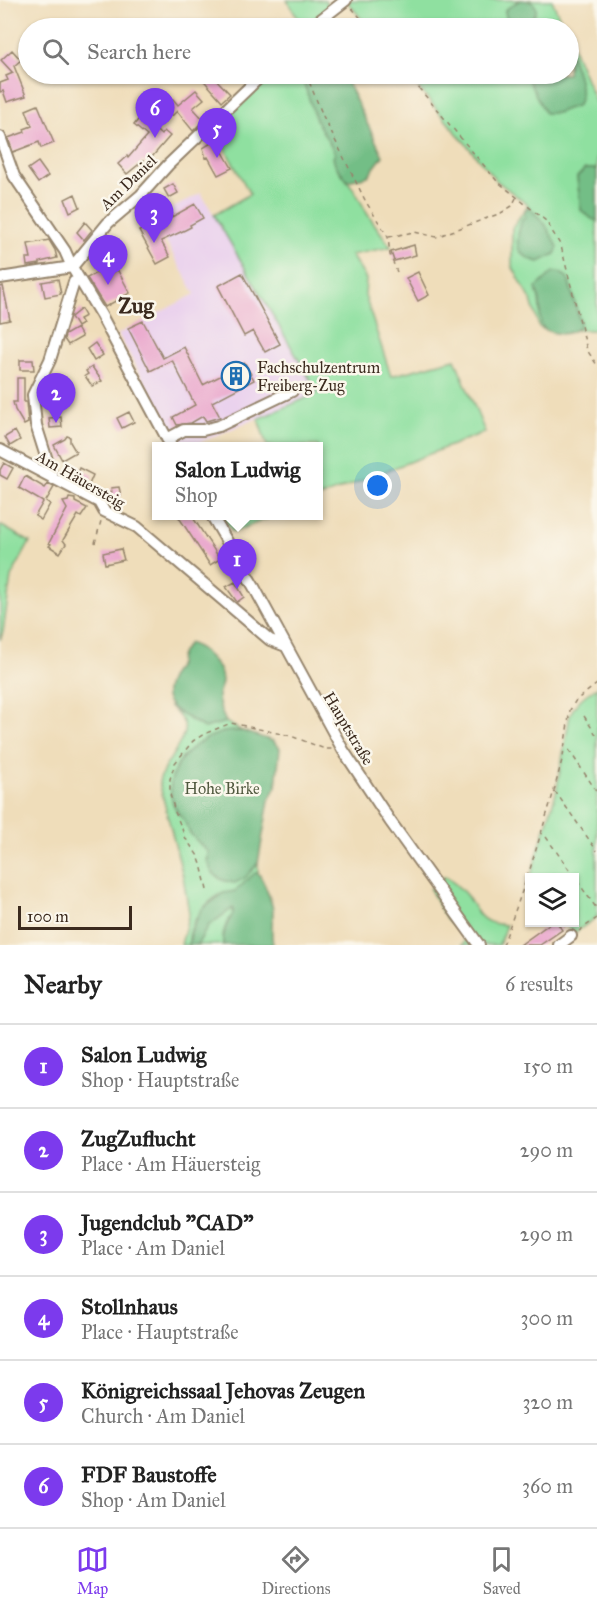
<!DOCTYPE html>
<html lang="en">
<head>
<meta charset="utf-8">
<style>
  :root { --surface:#fff; --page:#f6f6f6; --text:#222; --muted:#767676; --line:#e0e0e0; --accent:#7c3aed }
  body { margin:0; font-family:"IM FELL Great Primer",serif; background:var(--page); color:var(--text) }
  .controls { position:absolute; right:18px; bottom:18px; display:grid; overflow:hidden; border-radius:0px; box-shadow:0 2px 4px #0004 }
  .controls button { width:54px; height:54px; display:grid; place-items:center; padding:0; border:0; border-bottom:2px solid var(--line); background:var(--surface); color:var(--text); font:30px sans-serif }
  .scale { position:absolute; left:18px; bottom:15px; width:114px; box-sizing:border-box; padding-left:6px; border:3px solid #3b2a1e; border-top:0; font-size:16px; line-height:21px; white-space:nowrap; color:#3b2a1e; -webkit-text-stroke:4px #fbf7ec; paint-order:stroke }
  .you { position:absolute; left:378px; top:486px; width:21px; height:21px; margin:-15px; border:4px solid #fff; border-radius:50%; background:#1a73e8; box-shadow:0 0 0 9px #1a73e833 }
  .badge { display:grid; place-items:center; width:39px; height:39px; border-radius:50%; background:var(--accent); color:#fff; font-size:20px; font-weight:700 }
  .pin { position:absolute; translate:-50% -50px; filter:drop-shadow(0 2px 3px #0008) }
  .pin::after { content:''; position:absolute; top:32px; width:21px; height:18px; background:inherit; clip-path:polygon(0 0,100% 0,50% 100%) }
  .popup { position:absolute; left:152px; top:442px; width:171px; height:78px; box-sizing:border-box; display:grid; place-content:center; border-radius:0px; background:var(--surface); filter:drop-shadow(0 2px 4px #0005); font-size:20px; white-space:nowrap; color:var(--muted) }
  .popup b { font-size:22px; color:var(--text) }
  .popup::after { content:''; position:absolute; left:50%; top:100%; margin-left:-12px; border:12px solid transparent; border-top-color:var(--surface) }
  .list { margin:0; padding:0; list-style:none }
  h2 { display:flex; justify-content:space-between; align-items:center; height:78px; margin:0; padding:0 24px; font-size:26px }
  h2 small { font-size:20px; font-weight:400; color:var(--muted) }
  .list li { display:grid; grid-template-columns:39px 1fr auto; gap:18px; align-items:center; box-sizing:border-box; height:84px; padding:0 24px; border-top:2px solid var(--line) }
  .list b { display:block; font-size:22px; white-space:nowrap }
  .list p { margin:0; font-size:20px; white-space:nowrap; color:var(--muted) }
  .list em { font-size:20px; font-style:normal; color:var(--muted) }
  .icon { flex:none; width:33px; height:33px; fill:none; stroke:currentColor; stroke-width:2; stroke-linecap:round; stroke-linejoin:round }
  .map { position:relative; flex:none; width:597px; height:945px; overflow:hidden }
  .search { position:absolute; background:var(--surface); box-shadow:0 2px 4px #0004; left:18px; right:18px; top:18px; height:66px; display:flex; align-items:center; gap:15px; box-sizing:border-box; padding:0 21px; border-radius:33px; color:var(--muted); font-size:22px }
  .sheet { height:582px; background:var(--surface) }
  nav { display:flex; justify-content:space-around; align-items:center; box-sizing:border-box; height:84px; border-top:2px solid var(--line); background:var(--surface); font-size:16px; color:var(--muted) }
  nav a { display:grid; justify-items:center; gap:3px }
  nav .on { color:var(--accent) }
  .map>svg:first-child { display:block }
</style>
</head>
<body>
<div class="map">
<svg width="597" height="945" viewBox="0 0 597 945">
  <rect width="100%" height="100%" fill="#fbf7ec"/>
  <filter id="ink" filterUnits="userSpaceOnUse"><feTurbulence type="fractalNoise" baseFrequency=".0167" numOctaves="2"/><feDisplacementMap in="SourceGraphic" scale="12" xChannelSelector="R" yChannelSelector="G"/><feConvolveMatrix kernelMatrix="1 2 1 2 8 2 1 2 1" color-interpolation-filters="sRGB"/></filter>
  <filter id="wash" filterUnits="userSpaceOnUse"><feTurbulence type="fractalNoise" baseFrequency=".008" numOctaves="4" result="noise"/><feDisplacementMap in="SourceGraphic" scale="24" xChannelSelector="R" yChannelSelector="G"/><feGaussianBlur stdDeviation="1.35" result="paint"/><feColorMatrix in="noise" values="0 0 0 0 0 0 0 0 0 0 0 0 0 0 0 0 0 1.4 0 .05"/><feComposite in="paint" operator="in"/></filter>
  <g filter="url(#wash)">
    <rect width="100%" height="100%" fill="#efddba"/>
    <path fill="#ead1ed" d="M201,193l117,200 -127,53h-11l-62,-112 77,-40 -42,-75z"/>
    <path fill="#8fe0a0" stroke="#65855f" stroke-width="1.5" fill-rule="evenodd" d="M287,0h38l7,11 -22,17h-6z
      M346,0h174l-15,10c1,11 9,15 19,13l7,-22 -3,-1h24l12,28h-195z
      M569,38l28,68v63h-12l-8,9 4,32 16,11v109h-22l4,-3 1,-5 -11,-40 -32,11c5,11 1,24 6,36l-4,-2 -8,-27 -19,-34v-38l16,-23 -31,-24 -90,-107h118l11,20 20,19 22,-8c8,-19 -9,-46 -9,-67zM526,217h13l19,30z
      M267,74h34l15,46 19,33 1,13 19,25 13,24 23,32 -40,8 15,24 -1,17 26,80 64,-17 30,73 -167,66v-52h-51l-9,-27 60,-26 -104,-178 36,-21 -37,-67 11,-6 13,-19z
      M222,516h52l-41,16z
      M0,525l30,17 -19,35 -8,55 -3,8z
      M597,687v230l-24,17 -8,-11 9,-1v-44h-44l26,-85 14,-78c6,-14 15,-20 27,-28z
      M169,705l11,9 24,14 22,-6 16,9 -19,1 -40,24 -8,13 -3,14v17l4,11 9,10 5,12 18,19 -1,9 45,10 6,-8v10c-11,3 -13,14 -22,18 -5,2 -10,1 -15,3 -17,9 -34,31 -32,51h-8l8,-32 -6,-37 -24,-94c3,-18 29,-41 25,-58 -2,-6 -11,-14 -15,-19z
      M445,876c8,6 16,12 22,20 12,19 14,28 39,29l-7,20h-37l4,-6 -20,-20 -16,-30z
      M233,908c1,8 -2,8 -6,15 -4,7 -4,14 -4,22h-26l11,-19z"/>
    <path fill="#73be86" stroke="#577452" stroke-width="1.5" d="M520,0c27,0 17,24 -5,24l-9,-7 -1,-7z
      M569,51c6,15 16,38 9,54l-22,8h-11l-20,-39h43z
      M301,74h42l40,82 -15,20 -20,5 -12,-15 -3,-8 2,-5 -19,-33z
      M585,169h12v52l-5,-2 -11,-9 -4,-33z
      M529,207l16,17 13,23 -3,7 -16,8c-26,-7 -24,-20 -17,-43l3,-2 -1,-5z
      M553,272h6l8,5 2,5 11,40 -1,5c-7,6 -14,8 -23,6 -24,-3 -12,-19 -17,-35 -1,-3 -2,-6 -3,-10z
      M189,643c13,5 33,22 33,38 0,5 -3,9 -4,14 0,10 4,19 8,27l-22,6c-31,-21 -54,-23 -25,-64 0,-9 4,-14 10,-21z
      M242,731l31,10 7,7 -4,38 -7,14 -11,63 -13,15 -10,5c-19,-2 -29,-13 -27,-31 -6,-7 -15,-13 -19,-21 -2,-4 -3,-8 -6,-12 -4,-6 -8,-9 -10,-16 -11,-34 20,-63 51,-71 5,-1 12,-1 18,-1z
      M255,873h3c5,6 14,29 15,37 0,14 -3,19 0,35h-50c0,-13 3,-21 10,-31v-6l-25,18 -11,19h-8l2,-13 10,-22 23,-17 11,-2z"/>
    <g id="blocks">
      <path fill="#eaaace" d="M12,50l9,10 -7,6 12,30 -19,6 -4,-11 -3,1v-9l8,-3 -2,-4 7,-3 -12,-13z
        M198,74h13l19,20 -8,7z
        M196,90l8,9 -11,9 11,12 -11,11 -16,-20 -5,5 -8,-9 9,-8 5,6z
        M38,105l16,38 -13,5 -2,-6 -26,10 -5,-14 17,-6 -1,-3 8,-3 -6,-16z
        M141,116l20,19 3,-4 6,5 -24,28 -3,-3 -16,13 -9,-10 9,-8 1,2 19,-22 -13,-11z
        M216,140l16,28 -14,7 -10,-18 -2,1 -3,-10z
        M38,162l10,14 -10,7 -10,-14z
        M173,184l5,9 -9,5 -5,-9z
        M75,194l5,13 -10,5 -5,-13z
        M195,204l8,14 -13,7 1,2 -6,3 -24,11 9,16 -13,7 -18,-33 14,-6 1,2z
        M85,222l7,8 -8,10 -7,-8z
        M49,240l6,10 2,8 -17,4v2l-13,2 -1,-8h5l-3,-14z
        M414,245l2,10 -22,6 -3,-9z
        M108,266l4,6 5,-3 13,24 -25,14 -18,-29z
        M418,272l11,23 -11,6 -12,-23z
        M242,273l38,71 -15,8 -12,-21 -9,5 -26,-50z
        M58,279l3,15 -16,3 -3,-15z
        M3,286l7,34 -10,2v-35z
        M81,309l4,7 -6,3 3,5 -5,3 -6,-10z
        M143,321l20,37 21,-11 19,38 42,-22 9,17 -42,22 8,15 -14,4 -3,-5 -12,7 -14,2 -4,-8 22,-12 -23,-45 -22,11 -22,-43z
        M77,328l5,9 -14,8 -4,-6 1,-4z
        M95,343l8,12 -9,6 -7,-12z
        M20,360h13l1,10h-14z
        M92,367l10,14 -10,5 -7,-10 3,-2 -2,-3z
        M17,378h7v24h2l2,21 -4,2 -9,-15 -2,-8h4z
        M47,391h14l1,13h-14z
        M129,412l5,10 -12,6 -5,-10z
        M61,417l1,10 -12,1 -1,-10z
        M15,431l5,9 -10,6 -5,-9z
        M67,436l3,1v5l6,10 -14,8 -8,-15 11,-6z
        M4,463l9,5 -6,11 -7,-4v-5z
        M79,468l14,7 -5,12 -14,-7z
        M25,476l20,12 3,-4 6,3 -8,14 4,3 -9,16 -6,-4 8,-14 -24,-14z
        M119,487l2,9 -5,1 1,12 -8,-4 -3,-12 6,-1 -1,-4z
        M69,498l6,1v3l12,6 -6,9 -3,-2 -15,25 3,4 -6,9 -11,-7 2,-2 -2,-1 18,-34 -4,-7 5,-1z
        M178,516h14l28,43 -10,6z
        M121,549l3,11 -19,4 -2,-11z
        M235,582l9,15 -7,5 -11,-15z
        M552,922h5l5,8 -22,15h-20z"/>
    </g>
  </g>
  <g filter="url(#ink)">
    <use href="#blocks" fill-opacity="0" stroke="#95846c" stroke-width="1.5"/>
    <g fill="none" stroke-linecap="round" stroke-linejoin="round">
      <g stroke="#95846c" stroke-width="14">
        <path id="minor" d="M310,28l36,-28
          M0,137l14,39 51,75 7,16 29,48 70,131
          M72,267l36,-44 33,-28 27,-30 95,-91
          M0,278l72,-11
          M167,439l17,-9h19l16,-4 73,-35
          M0,450l99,52 5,9 33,16 133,113 16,6
          M53,479l-17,-54 -3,-30 17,-35 24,-78
          M212,516l42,71 89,163 47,71 89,124
          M559,945l12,-9"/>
      </g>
      <path stroke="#95846c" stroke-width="1.5" stroke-dasharray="4.5 4.5" stroke-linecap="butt" d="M352,8l17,20
        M306,74l17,42 43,86 22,35 2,18 7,17
        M407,74l90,107 49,40 15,25 26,104 10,15
        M389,237l25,-5 22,5 65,-24 11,-7 4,-8
        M95,543l6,-22
        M584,716l13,20
        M569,750l28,42
        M554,792l3,2 40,57
        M546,837l51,72
        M207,890l-6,-26 -3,-8 -12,-17 -11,-27 -5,-18v-15l5,-16 18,-22 11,-7 27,-11 60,13 34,13h8
        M563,922l4,7
        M579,931l18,-13
        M503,945l27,-76 24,-78 9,-35 7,-46 6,-10 21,-16"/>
      <use href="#minor" stroke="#fff" stroke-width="10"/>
    </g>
  </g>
  <defs>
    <g id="building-ring" transform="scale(1.5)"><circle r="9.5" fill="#fbf7ec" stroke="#1f6fb2" stroke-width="1.5"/><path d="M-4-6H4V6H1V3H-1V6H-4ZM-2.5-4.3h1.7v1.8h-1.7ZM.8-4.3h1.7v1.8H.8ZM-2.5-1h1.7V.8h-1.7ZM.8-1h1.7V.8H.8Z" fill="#1f6fb2"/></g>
  </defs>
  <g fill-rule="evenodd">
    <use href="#building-ring" x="236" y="376"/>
  </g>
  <g text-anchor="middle" stroke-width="5" stroke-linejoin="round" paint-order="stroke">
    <g font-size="16" fill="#3b2a1e" stroke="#fbf7ec">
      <text transform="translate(128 182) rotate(-44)" y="6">Am Daniel</text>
      <text transform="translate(81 479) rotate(30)" y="6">Am Häuersteig</text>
      <text transform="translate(349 728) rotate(59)" y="6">Hauptstraße</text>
    </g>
    <g font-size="16" fill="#3b2a1e" stroke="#fbf7ec" text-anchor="start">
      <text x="257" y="373">Fachschulzentrum<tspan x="257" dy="18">Freiberg-Zug</tspan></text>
    </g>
    <g font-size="16" fill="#50583e" stroke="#fbf7ec">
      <text x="222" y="794">Hohe Birke</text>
    </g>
    <g font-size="22" font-weight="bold" fill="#3b2a1e" stroke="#fbf7ec">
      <text x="136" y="313">Zug</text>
    </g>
  </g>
</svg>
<div class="controls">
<button><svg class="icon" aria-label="layers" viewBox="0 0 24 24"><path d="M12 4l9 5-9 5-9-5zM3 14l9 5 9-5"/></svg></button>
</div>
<div class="scale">100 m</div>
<div class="you"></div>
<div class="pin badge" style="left:237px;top:589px">1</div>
<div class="popup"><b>Salon Ludwig</b>Shop</div>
<div class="pin badge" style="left:56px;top:423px">2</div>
<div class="pin badge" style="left:154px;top:243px">3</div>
<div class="pin badge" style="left:108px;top:285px">4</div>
<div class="pin badge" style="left:217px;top:158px">5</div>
<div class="pin badge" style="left:155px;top:138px">6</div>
<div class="search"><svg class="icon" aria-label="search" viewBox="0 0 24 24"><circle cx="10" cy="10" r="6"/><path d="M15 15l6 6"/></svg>Search here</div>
</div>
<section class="sheet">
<h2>Nearby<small>6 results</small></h2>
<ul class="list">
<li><span class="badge">1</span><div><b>Salon Ludwig</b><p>Shop · Hauptstraße</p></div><em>150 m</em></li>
<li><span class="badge">2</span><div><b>ZugZuflucht</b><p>Place · Am Häuersteig</p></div><em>290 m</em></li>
<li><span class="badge">3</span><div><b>Jugendclub &quot;CAD&quot;</b><p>Place · Am Daniel</p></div><em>290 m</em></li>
<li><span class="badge">4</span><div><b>Stollnhaus</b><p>Place · Hauptstraße</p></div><em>300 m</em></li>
<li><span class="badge">5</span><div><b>Königreichssaal Jehovas Zeugen</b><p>Church · Am Daniel</p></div><em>320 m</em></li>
<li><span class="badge">6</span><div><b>FDF Baustoffe</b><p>Shop · Am Daniel</p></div><em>360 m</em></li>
</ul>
</section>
<nav>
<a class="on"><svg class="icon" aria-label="map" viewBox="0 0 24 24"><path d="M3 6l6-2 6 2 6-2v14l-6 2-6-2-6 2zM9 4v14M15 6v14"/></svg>Map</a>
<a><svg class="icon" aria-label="directions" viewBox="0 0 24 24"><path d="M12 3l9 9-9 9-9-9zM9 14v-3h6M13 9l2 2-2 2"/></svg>Directions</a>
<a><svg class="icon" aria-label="saved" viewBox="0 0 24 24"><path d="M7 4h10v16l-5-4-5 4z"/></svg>Saved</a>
</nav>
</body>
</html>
